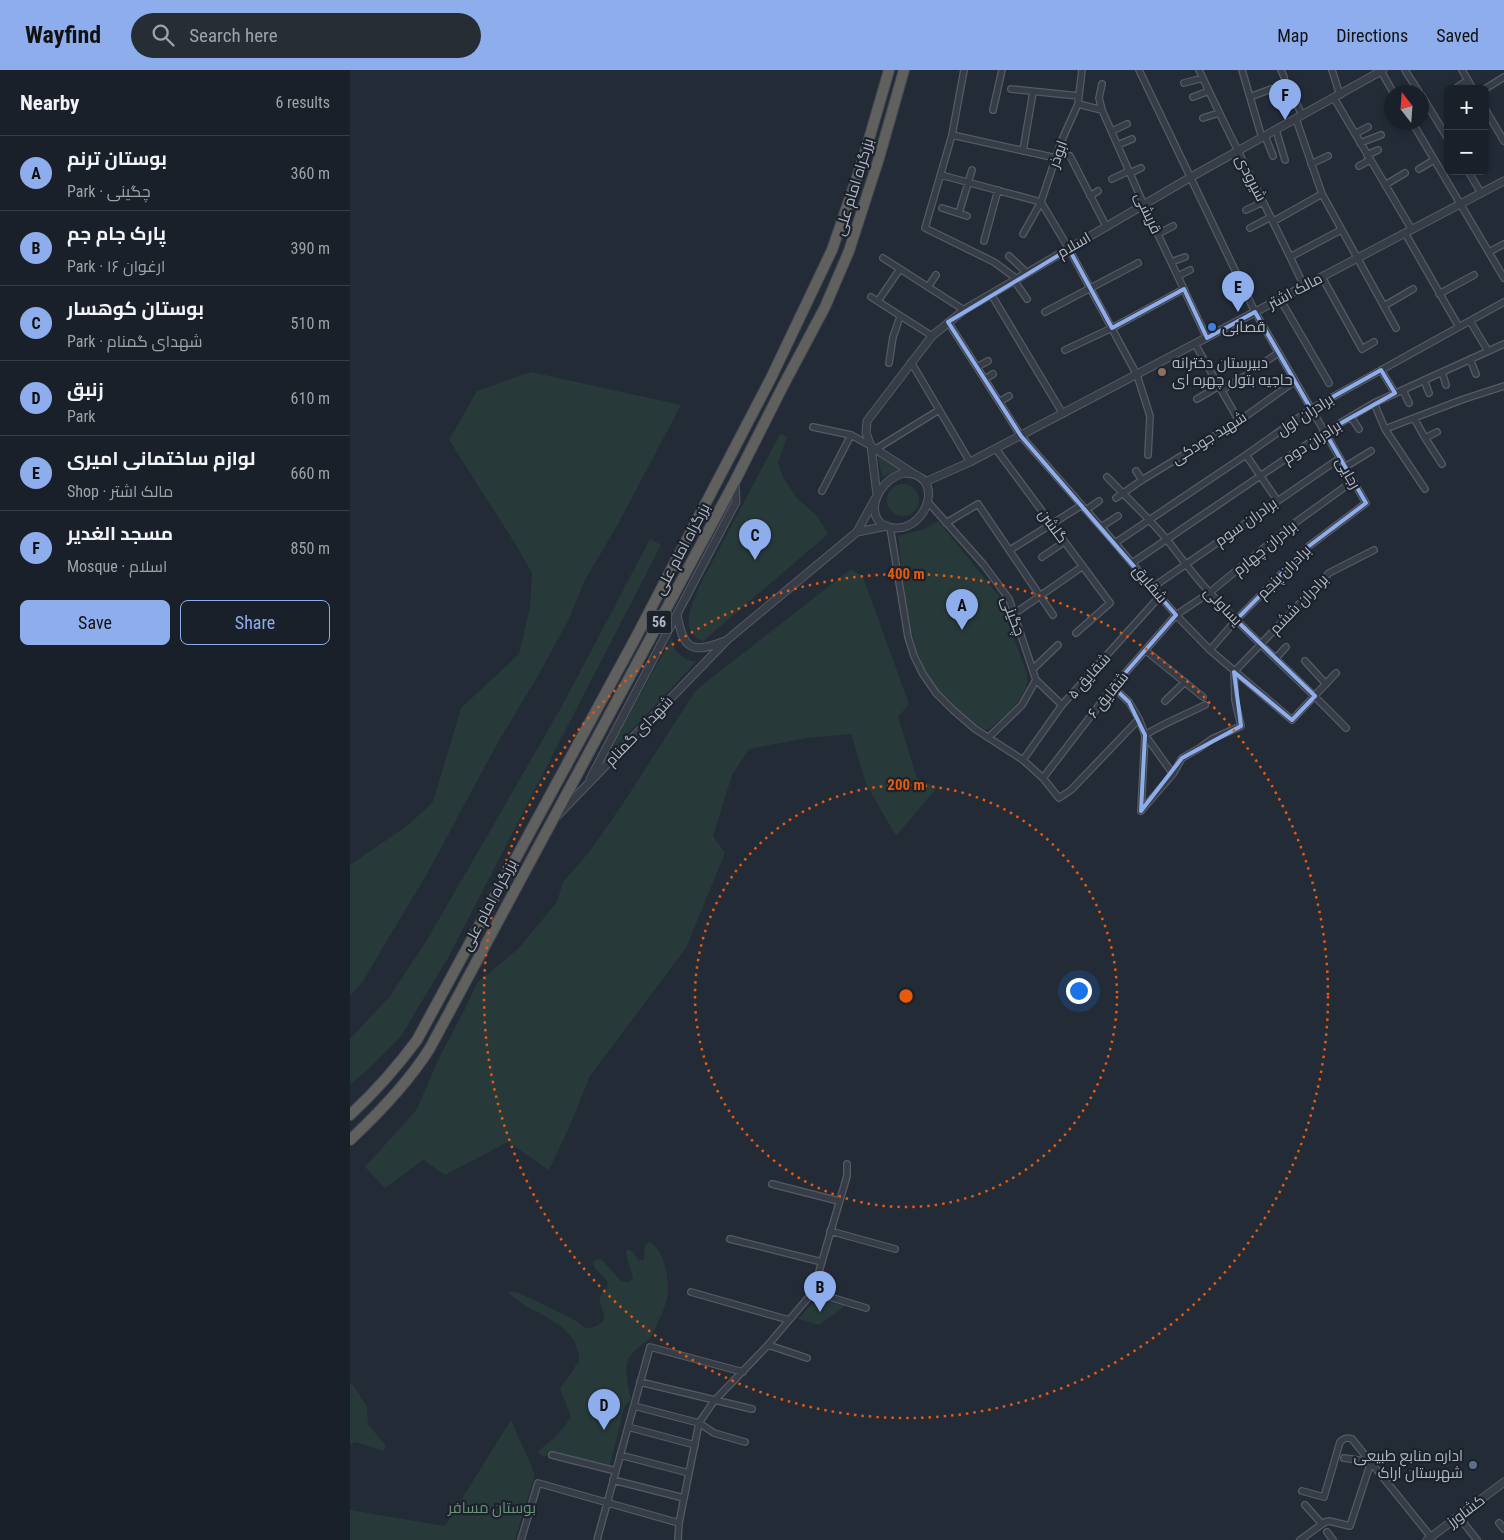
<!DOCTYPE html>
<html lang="en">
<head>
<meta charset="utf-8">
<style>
  :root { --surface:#1a2029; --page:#272d35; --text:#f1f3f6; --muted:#9fa3a8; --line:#383e46; --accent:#8eadec }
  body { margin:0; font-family:"Roboto Condensed",Cairo,sans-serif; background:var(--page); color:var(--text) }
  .controls { position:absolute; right:15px; top:15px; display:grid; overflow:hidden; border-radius:8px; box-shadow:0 2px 8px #0003 }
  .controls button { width:45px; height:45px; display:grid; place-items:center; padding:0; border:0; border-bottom:1px solid var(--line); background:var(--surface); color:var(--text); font:25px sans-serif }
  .compass { position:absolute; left:1034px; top:15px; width:45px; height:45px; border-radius:50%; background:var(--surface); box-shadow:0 2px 8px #0003; rotate:343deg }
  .you { position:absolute; left:728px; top:920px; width:18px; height:18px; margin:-12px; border:4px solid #fff; border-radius:50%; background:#1a73e8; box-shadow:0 0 0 8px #1a73e833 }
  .badge { display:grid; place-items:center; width:32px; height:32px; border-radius:50%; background:var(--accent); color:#111; font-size:16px; font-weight:700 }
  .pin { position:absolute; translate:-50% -41px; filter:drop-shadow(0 1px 2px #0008) }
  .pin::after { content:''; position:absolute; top:26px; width:18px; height:15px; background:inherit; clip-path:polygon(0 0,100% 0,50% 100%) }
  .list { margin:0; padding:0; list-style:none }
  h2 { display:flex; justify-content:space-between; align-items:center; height:65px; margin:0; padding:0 20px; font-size:21px }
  h2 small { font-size:16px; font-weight:400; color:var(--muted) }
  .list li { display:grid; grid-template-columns:32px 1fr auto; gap:15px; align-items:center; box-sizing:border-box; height:75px; padding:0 20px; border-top:1px solid var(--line) }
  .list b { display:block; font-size:19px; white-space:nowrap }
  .list p { margin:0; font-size:16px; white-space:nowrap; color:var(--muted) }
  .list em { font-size:16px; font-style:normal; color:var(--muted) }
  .actions { display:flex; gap:10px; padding:15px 20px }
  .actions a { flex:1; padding:11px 0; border:1px solid var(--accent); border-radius:8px; text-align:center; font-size:18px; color:var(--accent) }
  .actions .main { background:var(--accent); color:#111 }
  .icon { flex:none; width:28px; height:28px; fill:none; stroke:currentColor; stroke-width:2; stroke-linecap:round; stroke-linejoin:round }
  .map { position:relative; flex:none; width:1154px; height:1470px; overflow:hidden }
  header { display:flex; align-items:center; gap:30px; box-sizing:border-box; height:70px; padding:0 25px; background:var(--accent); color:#111 }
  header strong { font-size:24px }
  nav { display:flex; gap:28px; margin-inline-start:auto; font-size:18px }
  .search { width:350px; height:45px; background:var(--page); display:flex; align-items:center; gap:12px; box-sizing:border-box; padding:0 18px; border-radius:28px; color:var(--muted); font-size:19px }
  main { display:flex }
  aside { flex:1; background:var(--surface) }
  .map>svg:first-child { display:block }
</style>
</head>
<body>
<header>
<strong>Wayfind</strong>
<div class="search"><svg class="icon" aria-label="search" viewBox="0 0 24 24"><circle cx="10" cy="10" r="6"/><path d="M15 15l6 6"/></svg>Search here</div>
<nav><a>Map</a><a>Directions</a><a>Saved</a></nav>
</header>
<main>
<aside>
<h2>Nearby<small>6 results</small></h2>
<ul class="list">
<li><span class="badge">A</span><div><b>بوستان ترنم</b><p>Park · چگینی</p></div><em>360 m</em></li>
<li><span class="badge">B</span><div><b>پارک جام جم</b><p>Park · ارغوان ۱۶</p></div><em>390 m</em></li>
<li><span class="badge">C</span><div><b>بوستان کوهسار</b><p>Park · شهدای گمنام</p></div><em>510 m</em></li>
<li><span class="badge">D</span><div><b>زنبق</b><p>Park</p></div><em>610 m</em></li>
<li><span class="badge">E</span><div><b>لوازم ساختمانی امیری</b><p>Shop · مالک اشتر</p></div><em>660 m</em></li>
<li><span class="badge">F</span><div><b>مسجد الغدیر</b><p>Mosque · اسلام</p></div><em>850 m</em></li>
</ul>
<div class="actions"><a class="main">Save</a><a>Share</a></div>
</aside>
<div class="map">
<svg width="1154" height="1470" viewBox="0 0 1154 1470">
  <rect width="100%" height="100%" fill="#232b37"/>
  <path fill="#28393a" d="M181,302l150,33 -63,119 -33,56 -17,41 -29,53 -42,70 -69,128 -65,109 -13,15v-131l58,-40 25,-23 28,-94 58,-54 11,-47 2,-34 -16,-28 -67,-105 28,-49z
    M430,364l7,3 -9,26 5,14 13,20 21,19 11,18 -125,107c-26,-9 -10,-37 -4,-54z
    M527,384l23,15 -18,8z
    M537 430a16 16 0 1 1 32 0a16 16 0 1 1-32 0Z
    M588,451l61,75 28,78c3,24 -22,41 -38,55l-5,1c-9,-6 -18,-12 -25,-18 -15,-13 -29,-31 -37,-49 -16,-32 -19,-90 -24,-127l26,-7z
    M300,469l11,6 -213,413 -47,78 -36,36 -15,12v-45l40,-43 37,-56 135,-234z
    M501,499l12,8 46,127 -11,13 19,61 20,10 -41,48 -30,-52 -15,-50 -44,4 -58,11 -17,26 -19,61 12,17 -39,95 -96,128 -19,47 -22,47 -41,-28 -63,33 -22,-15 -38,28 -20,-21 52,-58 22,-51 24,-45 14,-30 42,-35 38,-46 6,-20 26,-30 33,-47 74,-115z
    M322,567c1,15 9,22 24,25l-89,94z
    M300,1172c16,9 21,44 16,61 -2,7 -6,14 -9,21 -2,5 -4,11 -7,14 -7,8 -18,12 -22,22 -4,12 1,27 3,39l-7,9 -14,58 -55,-14 -12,5 -6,-5c13,-11 26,-20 34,-36l-11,-27 19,-28v-5l-5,-16 -11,-12 -23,-15 -10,-4 -22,-16 5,-2c20,8 40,18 60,28 4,2 8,7 13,9 5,1 13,-2 17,-7 4,-7 -4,-15 -3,-22 0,-7 8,-9 8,-17l-14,-15 -1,-5 5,-3 5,2 19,21h6l5,-3c-1,-11 -7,-16 -7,-30l6,2 6,9h6l1,-16z
    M467,1228l28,8 -26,19 -21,-6z
    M0,1313l3,2 14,22 1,17 18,22 -3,5 -27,-9 -6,2z
    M161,1350l24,54 -20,66h-165v-30l95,16z"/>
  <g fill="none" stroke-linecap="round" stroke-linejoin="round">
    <g stroke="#555a65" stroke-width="8">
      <path id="minor" d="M614,0l-12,65 -27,93 69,34 23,17
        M789,0l116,242 111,191 -57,43 -73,74 -26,30
        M849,0c34,73 71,144 105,216
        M892,0l20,68
        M931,0l3,7
        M982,0l8,25
        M1055,0l14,22
        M1112,0l11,19
        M1031,1l12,21
        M834,13l19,-5
        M752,14l-3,14 3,12
        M1106,18l12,-8
        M661,19l68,7
        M1135,19l19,-12
        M941,22l11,23
        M1072,26l26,43
        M843,27l16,-6
        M900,27l21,-8
        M984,28l78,132
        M728,34l24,6 42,95 63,133
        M1135,39l19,32
        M643,40l9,-40
        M853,48l16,-5
        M946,49l26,75 74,134
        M1062,52l92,156
        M926,60l9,30
        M762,61l15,-7
        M1005,64l13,-7
        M602,65l104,23
        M915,66l8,20
        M1010,73l21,-8
        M768,75l14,-6
        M673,81l10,-59
        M1017,85l11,-5
        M720,86l36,70
        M961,94l17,-8
        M1009,96l11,-6
        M1069,99l15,-9
        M1118,101l13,22
        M780,103l11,-5
        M591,105l100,27
        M762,109l17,-8
        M1035,115l20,-12
        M740,126l8,-5
        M691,132l28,47 68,126 13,41 -2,39
        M592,138l25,8
        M896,140l17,-8
        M609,143l13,-43
        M924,151l48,-27
        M900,158l21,-11
        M1055,163l54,94
        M673,164l18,-32 20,-60 17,-38 4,-34
        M808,164l15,-8
        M634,171l14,-51
        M1139,182l15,-8
        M659,186l18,17
        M940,187l51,-27
        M533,188l81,52
        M821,192l14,-5
        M828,206l12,-6
        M972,207l40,72 12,-7
        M664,210l13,19
        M578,217l8,-12
        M641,224l72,120
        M1089,224l35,-19
        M521,227l61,39
        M930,229l49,84
        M528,231l22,-32
        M1034,236l29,-17
        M695,242l93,-49
        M1120,251l18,30
        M598,252l73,114 94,107 61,72 34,35 82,70 44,-47
        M845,274l44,77
        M715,280l47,-22 72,-39
        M1120,289l6,15
        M561,292l59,100
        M539,293l4,-26 7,-20
        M627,297l11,-6
        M908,297l20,-14
        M1031,300l14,23
        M1092,302l4,13
        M635,309l8,-5
        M1074,310l5,13
        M872,320l23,-14
        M1053,320l6,13
        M847,329l22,-13
        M649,332l10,-6
        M1024,333l11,26 40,60
        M1001,347l8,12
        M1064,348l11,20 17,26
        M463,357l38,8 20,11
        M1035,359l79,-30 40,-13
        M1075,368l12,-6
        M526,379l63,-39
        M646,379l114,154 -34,30
        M896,385l31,45
        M995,397l26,-16
        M786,401l6,9
        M757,407c20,21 42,41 61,64 14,18 27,36 43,53 43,46 91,88 135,134
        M472,421l29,-56
        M766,428l26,-18 97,-59 56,-40
        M578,432l56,63 25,34 27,81 -14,25 -33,32
        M736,440l13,-9
        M596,453l32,-19 75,111
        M540,457l18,110 6,19 9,18 13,19 17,17 22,19 48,31 20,18 16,20 12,-8 68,-71
        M751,457l17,-11
        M765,473l131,-88 65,-46 193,-107
        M660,480l72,-45
        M692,487l22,-15
        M782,493l193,-131 49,-29 130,-59
        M803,517l187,-129
        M664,544l69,-48
        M795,580l58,47
        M926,588l10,-11
        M955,591l21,23
        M683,599l25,-24
        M686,610l26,25
        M763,617l16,15 10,17 6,16 28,39
        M815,631l20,-19
        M795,665c19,-12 40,-20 60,-30
        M673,690l39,-55 98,-109
        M693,708l70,-91 63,-72 33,-22 83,-68 61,-44
        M791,741l32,-37 9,-16 16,-9 14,-10 29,-13 -6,-26 -1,-28 95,-99 45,-23
        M791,741l4,-76
        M422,1114l67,17
        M480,1161l65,18
        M380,1169l92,23
        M341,1222l98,28
        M463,1222l53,16
        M418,1275l39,13
        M290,1312l112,27
        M284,1336l65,17 15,10 31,9
        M278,1357l67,18
        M202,1385l64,16
        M270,1385l69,18
        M263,1410l71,18
        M952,1421l22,6 16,-55c4,-4 7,-5 12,-3l79,98
        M955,1435l17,19
        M1109,1447l18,23
        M1149,1453l5,6
        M977,1462l6,8
        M171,1470l17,-57 141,40
        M247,1470l53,-193 93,25
        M328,1470l1,-17 20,-100 15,-22 54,-56 45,-53 34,-116v-12
        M950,1470l25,-18 4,-1 21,5 21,-64 -27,-4"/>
    </g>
    <g stroke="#555a65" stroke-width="9">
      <path id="tertiary" d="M521,376l43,28
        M554,403c42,0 24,57 -9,55 -34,-2 -22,-47 9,-55z
        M575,412l45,-20 534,-281
        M527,425l-6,-49 -5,-13 1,-12 65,-85 32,-26 227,-133 192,-107
        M507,462l30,-6
        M327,544c6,34 13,41 48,27
        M240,709l146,-277 -1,-19
        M208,745l169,-175 130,-108 18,-33
        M1077,1470l77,-58"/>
    </g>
    <g stroke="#424752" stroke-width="12">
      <path id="trunk" d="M0,1045c25,-23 47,-48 67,-75l218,-401 136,-261 61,-128 31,-90 26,-90
        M0,1070c30,-28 58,-57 80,-92l305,-567 48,-95 42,-79 24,-56 30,-93 25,-88"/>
    </g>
    <use href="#minor" stroke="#373d47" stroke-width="5.5"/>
    <use href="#tertiary" stroke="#373d47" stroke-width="7"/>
    <use href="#trunk" stroke="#60605e" stroke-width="10"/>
  </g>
  <path fill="none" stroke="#8eadec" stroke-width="4" stroke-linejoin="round" d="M719,179l43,79 72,-39 23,49 48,-26 56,97 70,-39 14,23 -70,39 41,71 -57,43 -73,74 79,76 -23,24 -58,-48 7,54 -59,32 -41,53 4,-76 -16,-33 -16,-15 63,-72 -155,-179 -73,-114z"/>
  <g fill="none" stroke="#e8590c" stroke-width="2.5" stroke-dasharray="2.5 5">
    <circle cx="556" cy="926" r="211"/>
    <circle cx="556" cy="926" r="422"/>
  </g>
  <circle fill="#3f7fe0" stroke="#1c222c" stroke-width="2" cx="862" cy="257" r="5"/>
  <circle fill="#8d6e63" stroke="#1c222c" stroke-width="2" cx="812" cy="302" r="5"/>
  <circle fill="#5c6f8a" stroke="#1c222c" stroke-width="2" cx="1123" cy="1395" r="5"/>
  <g text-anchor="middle" stroke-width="4.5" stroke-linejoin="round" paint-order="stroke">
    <rect fill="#1c222c" stroke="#858a96" stroke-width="1" x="296.5" y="540.5" width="25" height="23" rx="4"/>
    <g font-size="14" font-weight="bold" fill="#b2b7c3">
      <text x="309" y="557">56</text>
    </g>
    <g font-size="15" fill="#b2b7c3" stroke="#1c222c">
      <text transform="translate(708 84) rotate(-70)" y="5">ابوذر</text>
      <text transform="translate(901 108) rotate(63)" y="5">شیرودی</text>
      <text transform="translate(504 117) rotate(-73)" y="5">بزرگراه امام علی</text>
      <text transform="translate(798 143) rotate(65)" y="5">قریشی</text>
      <text transform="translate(724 175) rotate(-30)" y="5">اسلام</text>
      <text transform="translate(945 221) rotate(-28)" y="5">مالک اشتر</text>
      <text transform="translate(955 345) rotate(-33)" y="5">برادران اول</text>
      <text transform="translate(859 368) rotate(-32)" y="5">شهید جودکی</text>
      <text transform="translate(962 372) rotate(-33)" y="5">برادران دوم</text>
      <text transform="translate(998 403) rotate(60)" y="5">رجایی</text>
      <text transform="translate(896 452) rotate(-35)" y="5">برادران سوم</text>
      <text transform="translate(703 456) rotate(54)" y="5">گلشن</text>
      <text transform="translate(915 478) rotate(-39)" y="5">برادران چهارم</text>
      <text transform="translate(332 479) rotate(-62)" y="5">بزرگراه امام علی</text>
      <text transform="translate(934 502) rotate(-45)" y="5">برادران پنجم</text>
      <text transform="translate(800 514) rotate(50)" y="5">شقایق</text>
      <text transform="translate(949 534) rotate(-46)" y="5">برادران ششم</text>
      <text transform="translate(873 536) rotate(46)" y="5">یساولی</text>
      <text transform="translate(663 546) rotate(69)" y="5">چگینی</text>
      <text transform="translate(739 606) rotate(-48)" y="5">شقایق ۵</text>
      <text transform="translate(758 625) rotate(-51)" y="5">شقایق ۶</text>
      <text transform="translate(289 661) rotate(-46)" y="5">شهدای گمنام</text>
      <text transform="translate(139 835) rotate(-62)" y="5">بزرگراه امام علی</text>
      <text transform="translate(1116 1441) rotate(-37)" y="5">کشاورز</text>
    </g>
    <g font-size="15" fill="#b2b7c3" stroke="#1c222c" text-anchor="start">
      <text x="872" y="262">قصابی</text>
      <text x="822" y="298">دبیرستان دخترانه<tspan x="822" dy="17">حاجیه بتول چهره ای</tspan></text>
      <text x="1113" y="1391" text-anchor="end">اداره منابع طبیعی<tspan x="1113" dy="17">شهرستان اراک</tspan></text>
    </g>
    <g font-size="15" fill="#6b9276" stroke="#1c222c">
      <text x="142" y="1443">بوستان مسافر</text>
    </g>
  </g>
  <circle cx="556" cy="926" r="8" fill="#e8590c" stroke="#1c222c" stroke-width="2.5"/>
  <g font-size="15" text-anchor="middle" font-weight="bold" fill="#e8590c" stroke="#1c222c" stroke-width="4.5" stroke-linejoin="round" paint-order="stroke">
    <text x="556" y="509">400 m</text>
    <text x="556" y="720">200 m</text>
  </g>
</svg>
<div class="controls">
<button>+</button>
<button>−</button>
</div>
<svg class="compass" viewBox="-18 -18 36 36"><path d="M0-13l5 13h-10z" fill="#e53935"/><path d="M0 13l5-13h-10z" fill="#9fa3a8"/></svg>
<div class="you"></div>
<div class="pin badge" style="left:612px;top:560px">A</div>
<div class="pin badge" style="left:470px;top:1242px">B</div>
<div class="pin badge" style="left:405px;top:490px">C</div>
<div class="pin badge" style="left:254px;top:1360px">D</div>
<div class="pin badge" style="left:888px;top:242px">E</div>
<div class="pin badge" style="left:935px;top:50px">F</div>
</div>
</main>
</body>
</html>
